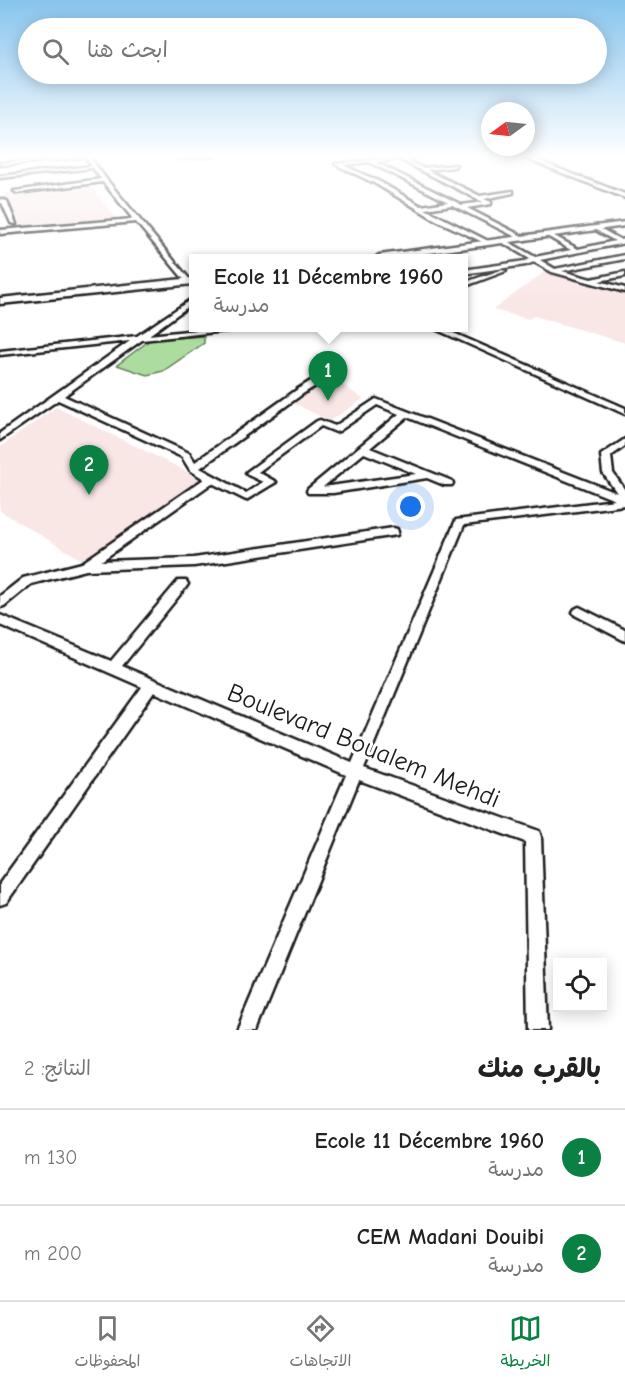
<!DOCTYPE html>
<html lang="ar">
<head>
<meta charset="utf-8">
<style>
  :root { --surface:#fff; --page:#f6f6f6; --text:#222; --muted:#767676; --line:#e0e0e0; --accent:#0b8043 }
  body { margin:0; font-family:"Comic Neue","Playpen Sans Arabic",sans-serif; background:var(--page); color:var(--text); direction:rtl }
  .controls { position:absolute; right:18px; bottom:18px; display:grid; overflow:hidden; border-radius:0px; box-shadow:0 3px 15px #0003 }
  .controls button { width:54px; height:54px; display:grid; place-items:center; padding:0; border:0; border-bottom:2px solid var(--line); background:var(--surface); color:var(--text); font:30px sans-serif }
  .compass { position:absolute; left:481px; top:102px; width:54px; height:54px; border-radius:50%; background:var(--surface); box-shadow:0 3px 15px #0003; rotate:255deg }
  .you { position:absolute; left:411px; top:507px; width:21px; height:21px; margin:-15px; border:4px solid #fff; border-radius:50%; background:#1a73e8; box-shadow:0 0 0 9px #1a73e833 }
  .badge { display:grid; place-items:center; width:39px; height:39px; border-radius:50%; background:var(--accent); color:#fff; font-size:20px; font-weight:700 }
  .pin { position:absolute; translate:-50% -50px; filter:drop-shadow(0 2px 3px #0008) }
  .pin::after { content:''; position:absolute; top:32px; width:21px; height:18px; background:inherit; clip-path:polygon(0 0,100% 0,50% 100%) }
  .popup { position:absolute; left:189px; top:254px; width:279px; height:78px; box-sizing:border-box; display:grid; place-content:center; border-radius:0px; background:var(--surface); filter:drop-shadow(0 2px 4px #0005); font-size:20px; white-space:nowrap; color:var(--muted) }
  .popup b { font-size:22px; color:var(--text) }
  .popup::after { content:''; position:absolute; left:50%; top:100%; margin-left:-12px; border:12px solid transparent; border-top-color:var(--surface) }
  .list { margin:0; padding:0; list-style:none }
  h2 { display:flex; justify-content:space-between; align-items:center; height:78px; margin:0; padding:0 24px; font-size:26px }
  h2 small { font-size:20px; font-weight:400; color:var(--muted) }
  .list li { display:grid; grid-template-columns:39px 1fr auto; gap:18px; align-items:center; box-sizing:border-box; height:96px; padding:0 24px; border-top:2px solid var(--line) }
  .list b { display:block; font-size:22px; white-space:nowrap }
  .list p { margin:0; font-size:20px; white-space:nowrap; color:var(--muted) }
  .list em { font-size:20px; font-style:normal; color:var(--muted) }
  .icon { flex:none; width:33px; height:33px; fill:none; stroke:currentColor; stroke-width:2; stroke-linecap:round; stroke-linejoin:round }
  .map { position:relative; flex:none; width:625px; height:1030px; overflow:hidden; direction:ltr }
  .search { position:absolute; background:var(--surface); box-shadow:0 3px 15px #0003; left:18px; right:18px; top:18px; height:66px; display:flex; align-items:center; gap:15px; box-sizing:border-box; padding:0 21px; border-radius:33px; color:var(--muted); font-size:22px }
  .sheet { height:270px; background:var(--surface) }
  nav { display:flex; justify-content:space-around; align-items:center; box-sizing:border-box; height:84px; border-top:2px solid var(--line); background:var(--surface); font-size:16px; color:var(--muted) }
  nav a { display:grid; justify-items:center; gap:3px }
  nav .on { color:var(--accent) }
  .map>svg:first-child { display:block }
</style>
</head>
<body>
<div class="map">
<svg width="625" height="1030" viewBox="0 0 625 1030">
  <rect width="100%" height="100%" fill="#fff"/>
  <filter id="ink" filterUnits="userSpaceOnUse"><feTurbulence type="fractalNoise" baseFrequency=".0167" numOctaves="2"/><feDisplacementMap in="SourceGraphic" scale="12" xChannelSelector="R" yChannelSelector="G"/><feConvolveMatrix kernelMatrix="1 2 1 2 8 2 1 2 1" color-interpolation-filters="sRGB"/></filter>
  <g filter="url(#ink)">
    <path fill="#f9e7e6" d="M88,183l29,36 -103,9 -10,-35z
      M546,271l79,21v51l-91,-27 -5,3 -36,-9z
      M331,377l32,22 -33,22 -37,-18z
      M56,407l146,72 -118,82 -84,-50v-64z"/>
    <path fill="#acdd9e" stroke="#647c5d" stroke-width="1.5" d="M204,336v7l-41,28 -16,4 -30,-10 33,-25z"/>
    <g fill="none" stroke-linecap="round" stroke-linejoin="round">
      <g stroke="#1c1c1c" stroke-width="5">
        <path id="street" d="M75,156h14l17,23 85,102v2h-4l-51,-61 -136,12v-4l133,-11 -30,-37 -86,11 -3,-2 87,-12 -8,-11 -93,10v-2l92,-10 -7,-9 -85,8v-2z
          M214,156l-34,3 -2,-1 20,-2z
          M409,156h11l-2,1 -13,2 17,9 34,-3 -2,2 -27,3 53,26 33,-5v2l-29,6 7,3v2l-24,4 59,30v2h-4l-70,-35 -27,4 67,34 -5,1 -51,-24 -60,-36 -41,-20zM399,159l78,40 6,3 -21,3 -87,-43zM369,162l79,40 -27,4 -41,-24 -37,-17z
          M520,156h5l100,38v4z
          M0,199l7,2 9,23 -5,-1 -9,-20h-2z
          M596,226l25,14 4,-1v4l-85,17 15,9 70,-14v4l-63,12 29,8 34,-7v4l-26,5 26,7v4l-73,-20 -18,-10 -8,3 -63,9v-4l62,-9 5,-2 -27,-16v-2l2,-1 30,17 36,-7 -24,-14v-2l2,-1 29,16 37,-8 -21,-12v-2z
          M501,270l5,1 -43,16v-4z
          M193,298v5l-44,32 67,-7h19v2l-93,10 -78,56 125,57 6,9 103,-73 34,-21h6v4l-34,21 -104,75 46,25 17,-11 -15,-7 -2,-2 2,-2 69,-50 3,-1 15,6 41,-27 241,94 -14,-20 -2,-18 24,-16v7l-14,10 2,17 12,17v15l-161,20 -100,243 175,63 2,6 7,193h-20l-3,-188 -166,-62 -102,250h-20l109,-255 -192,-83 -148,211 -6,2v-22l142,-196 -142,-62v-10l111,46 67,-80h8l2,3 -2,3 -64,79 230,97 104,-243 159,-20 -208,-83 -37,31 82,33 1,2 -1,2h-8l-17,-7 -94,15h-25l-1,-2 1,-2 91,-75 -22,-9 -38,26 -3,1 -15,-6 -63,46 18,10 -30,18 -34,-17 -111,78 93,-3 199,-30 4,1 1,3 -1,3 -203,31 -108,4 -55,14 -27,22 -4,1v-11l23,-18 59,-15 122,-84 -14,-9 -8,-13 -124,-57 -58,40v-7l130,-92 -130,14v-4l137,-15zM364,453l52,21 -93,13z
          M433,328h9l183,80v6z
          M579,607l46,23v11l-50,-26 -2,-3 2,-3z"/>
      </g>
      <g stroke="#1c1c1c" stroke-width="5">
        <path id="secondary" d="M625,222v4l-231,32h-19l4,-3z
          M193,278v6l-193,20v-6z"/>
      </g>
      <use href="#street" fill="#fff" fill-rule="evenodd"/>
      <use href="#secondary" fill="#fff" fill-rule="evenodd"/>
    </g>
  </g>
  <linearGradient id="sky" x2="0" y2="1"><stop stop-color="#87c4ee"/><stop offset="0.52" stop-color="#fff"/><stop offset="1" stop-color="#fff" stop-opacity="0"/></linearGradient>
  <rect width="625" height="300" fill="url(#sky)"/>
  <g text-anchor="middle" stroke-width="6" stroke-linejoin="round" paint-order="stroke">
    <g font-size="26" fill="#1c1c1c" stroke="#fff">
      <text transform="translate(364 745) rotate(22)" y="9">Boulevard Boualem Mehdi</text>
    </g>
  </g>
</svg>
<div class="controls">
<button><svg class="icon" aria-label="locate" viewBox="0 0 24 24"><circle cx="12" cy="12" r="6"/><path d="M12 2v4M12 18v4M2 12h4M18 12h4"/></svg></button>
</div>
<svg class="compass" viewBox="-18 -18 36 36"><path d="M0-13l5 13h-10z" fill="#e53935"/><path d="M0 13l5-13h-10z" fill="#767676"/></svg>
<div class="you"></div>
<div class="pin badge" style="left:328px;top:401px">1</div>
<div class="popup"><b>Ecole 11 Décembre 1960</b>مدرسة</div>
<div class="pin badge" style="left:89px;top:495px">2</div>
<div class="search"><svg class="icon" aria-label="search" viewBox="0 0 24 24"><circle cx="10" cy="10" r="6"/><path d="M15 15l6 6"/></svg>ابحث هنا</div>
</div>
<section class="sheet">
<h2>بالقرب منك<small>النتائج: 2</small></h2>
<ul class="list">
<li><span class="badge">1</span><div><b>Ecole 11 Décembre 1960</b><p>مدرسة</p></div><em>130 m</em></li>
<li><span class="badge">2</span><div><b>CEM Madani Douibi</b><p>مدرسة</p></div><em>200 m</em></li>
</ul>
</section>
<nav>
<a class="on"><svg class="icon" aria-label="map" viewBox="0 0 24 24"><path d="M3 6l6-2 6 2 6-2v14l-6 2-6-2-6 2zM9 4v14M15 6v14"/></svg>الخريطة</a>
<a><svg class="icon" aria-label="directions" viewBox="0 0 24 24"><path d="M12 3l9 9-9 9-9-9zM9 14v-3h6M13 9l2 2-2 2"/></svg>الاتجاهات</a>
<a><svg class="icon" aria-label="saved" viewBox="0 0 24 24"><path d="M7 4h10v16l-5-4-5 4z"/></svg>المحفوظات</a>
</nav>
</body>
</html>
